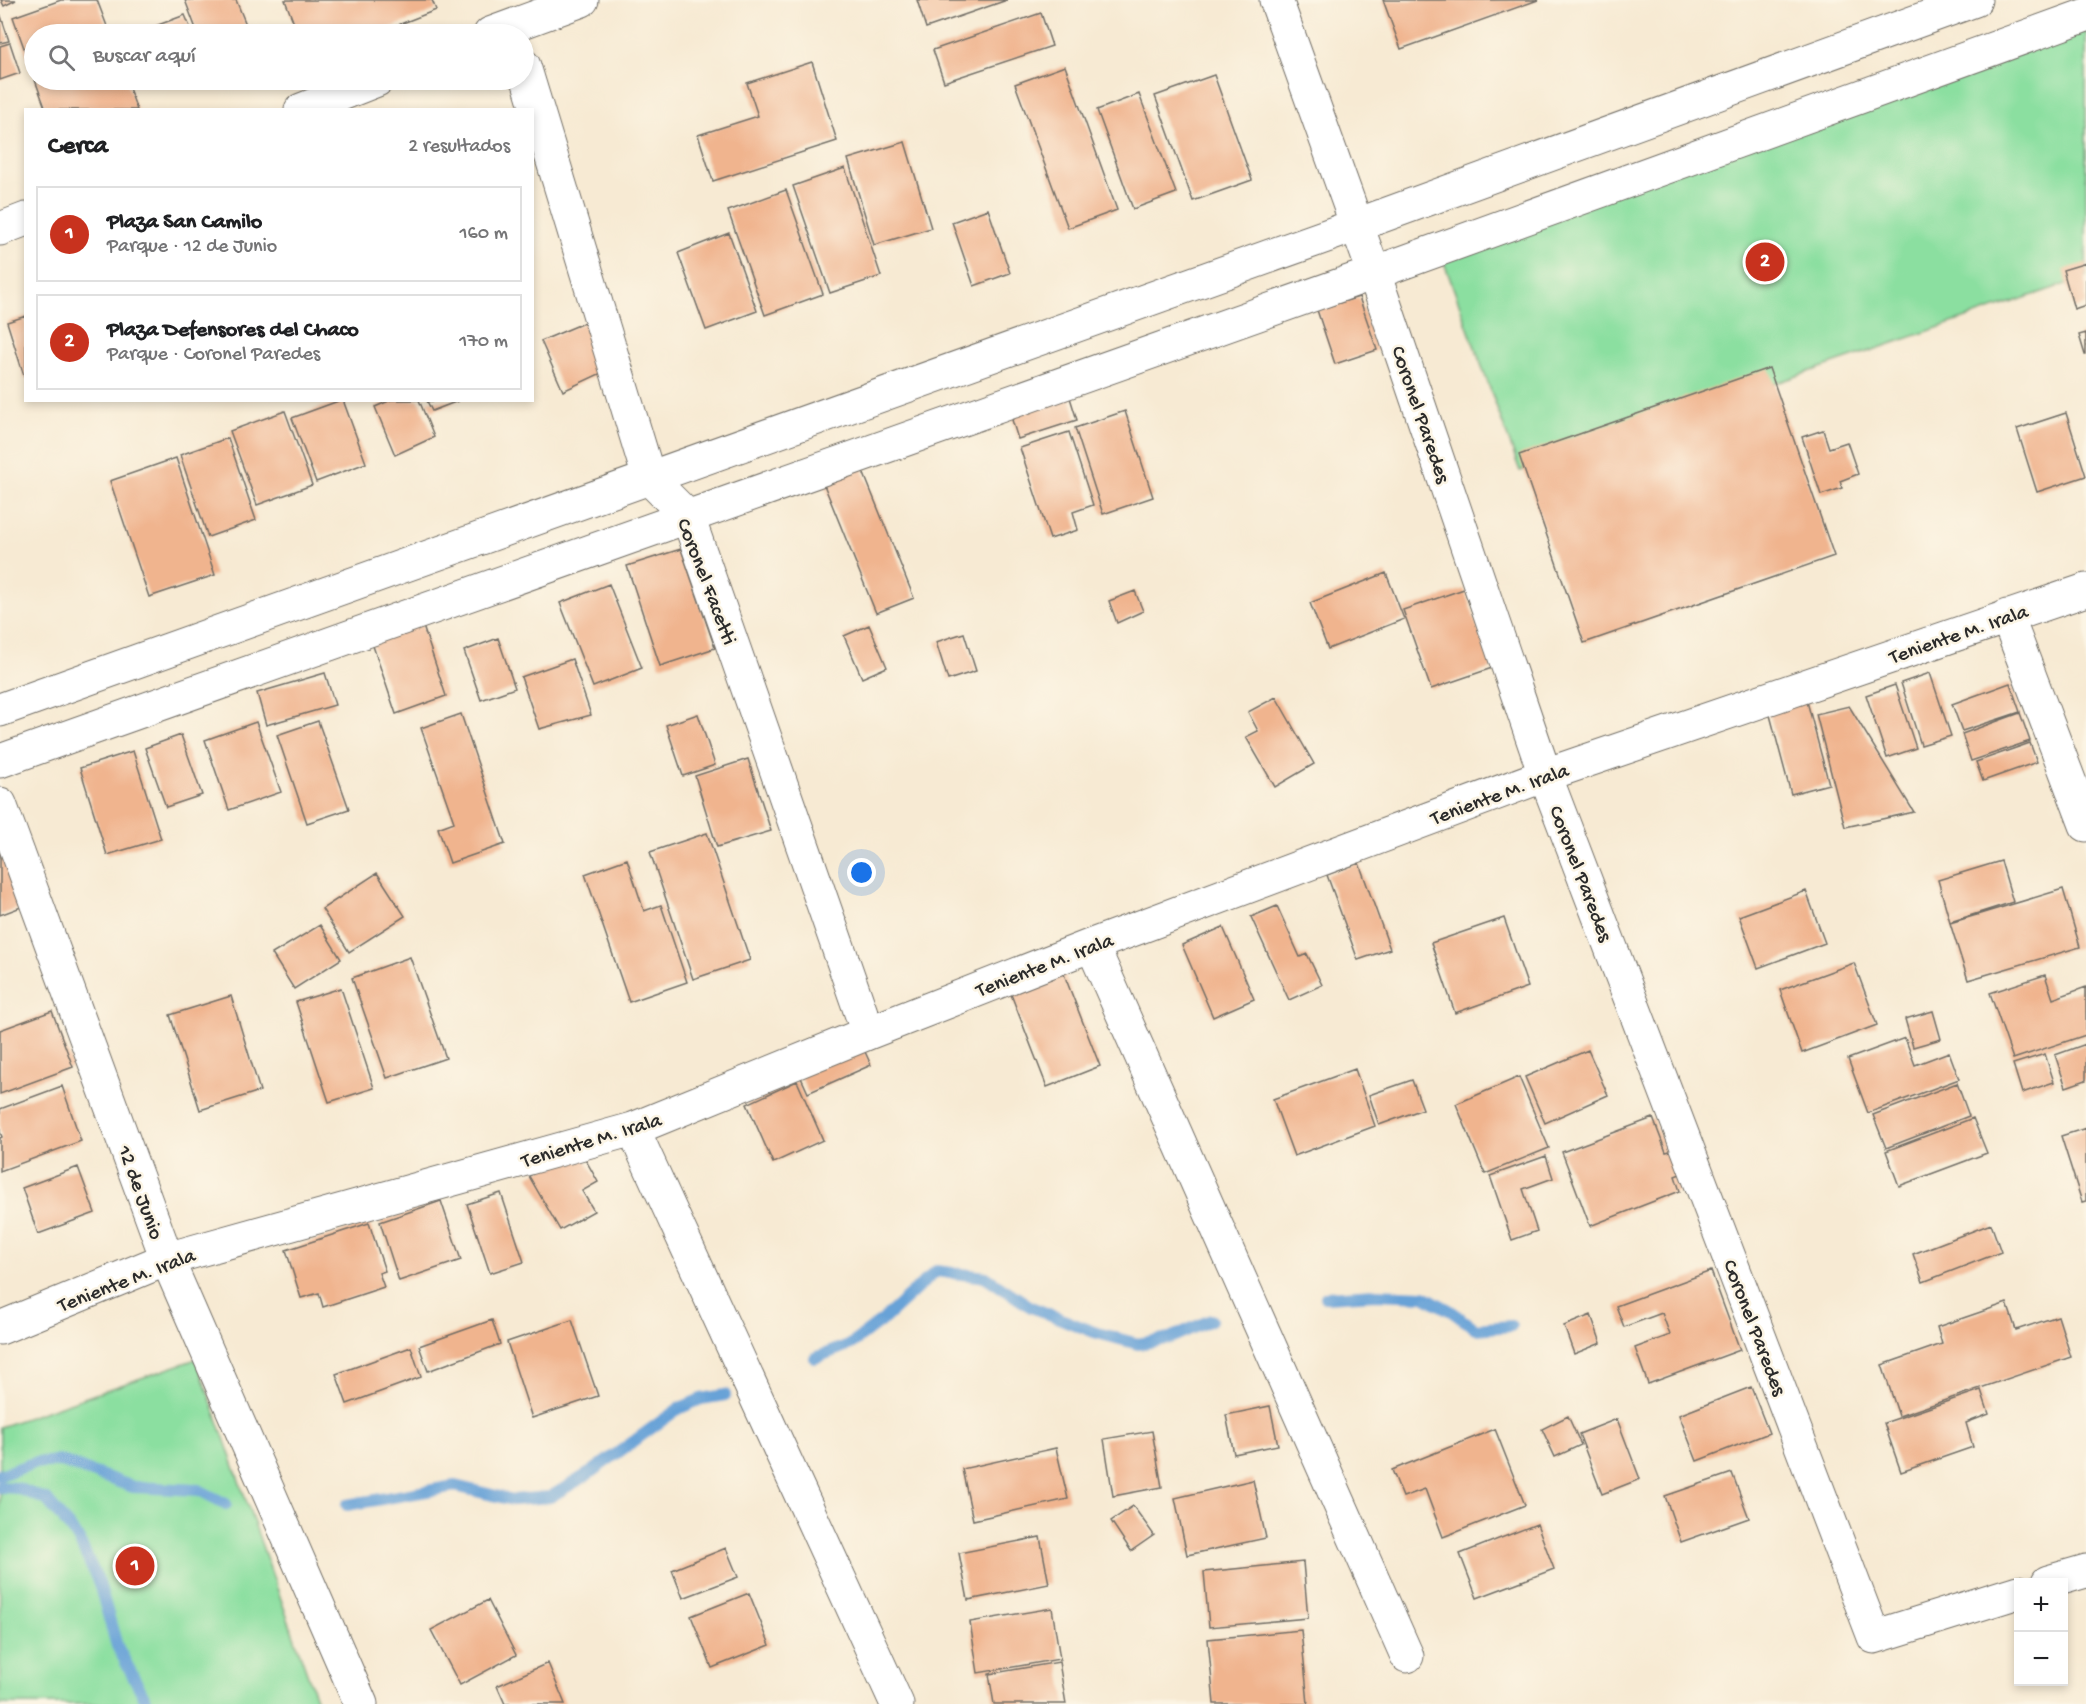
<!DOCTYPE html>
<html lang="es">
<head>
<meta charset="utf-8">
<style>
  :root { --surface:#fff; --page:#f2f2f2; --text:#202124; --muted:#757577; --line:#e0e0e0; --accent:#c8321e }
  body { margin:0; font-family:"Gochi Hand",sans-serif; background:var(--page); color:var(--text) }
  .controls { position:absolute; right:18px; bottom:18px; display:grid; overflow:hidden; border-radius:0px; box-shadow:0 3px 9px #0003 }
  .controls button { width:54px; height:54px; display:grid; place-items:center; padding:0; border:0; border-bottom:2px solid var(--line); background:var(--surface); color:var(--text); font:30px sans-serif }
  .you { position:absolute; left:862px; top:873px; width:21px; height:21px; margin:-15px; border:4px solid #fff; border-radius:50%; background:#1a73e8; box-shadow:0 0 0 9px #1a73e833 }
  .badge { display:grid; place-items:center; width:39px; height:39px; border-radius:50%; background:var(--accent); color:#fff; font-size:20px; font-weight:700 }
  .pin { position:absolute; translate:-50% -50%; border:3px solid #fff; box-shadow:0 2px 6px #0006 }
  .list { margin:0; padding:0; list-style:none }
  h2 { display:flex; justify-content:space-between; align-items:center; height:78px; margin:0; padding:0 24px; font-size:26px }
  h2 small { font-size:20px; font-weight:400; color:var(--muted) }
  .list li { display:grid; grid-template-columns:39px 1fr auto; gap:18px; align-items:center; box-sizing:border-box; height:96px; margin:0 12px 12px; padding:0 12px; border:2px solid var(--line); border-radius:0px }
  .list b { display:block; font-size:22px; white-space:nowrap }
  .list p { margin:0; font-size:20px; white-space:nowrap; color:var(--muted) }
  .list em { font-size:20px; font-style:normal; color:var(--muted) }
  .icon { flex:none; width:33px; height:33px; fill:none; stroke:currentColor; stroke-width:2; stroke-linecap:round; stroke-linejoin:round }
  .map { position:relative; flex:none; width:2086px; height:1704px; overflow:hidden }
  .search { position:absolute; background:var(--surface); box-shadow:0 3px 9px #0003; left:24px; top:24px; width:510px; height:66px; display:flex; align-items:center; gap:15px; box-sizing:border-box; padding:0 21px; border-radius:33px; color:var(--muted); font-size:22px }
  .panel { position:absolute; background:var(--surface); box-shadow:0 3px 9px #0003; left:24px; top:108px; width:510px; height:294px; border-radius:0px }
  .map>svg:first-child { display:block }
</style>
</head>
<body>
<div class="map">
<svg width="2086" height="1704" viewBox="0 0 2086 1704">
  <rect width="100%" height="100%" fill="#fcf5e5"/>
  <filter id="ink" filterUnits="userSpaceOnUse"><feTurbulence type="fractalNoise" baseFrequency=".0167" numOctaves="2"/><feDisplacementMap in="SourceGraphic" scale="12" xChannelSelector="R" yChannelSelector="G"/><feConvolveMatrix kernelMatrix="1 2 1 2 8 2 1 2 1" color-interpolation-filters="sRGB"/></filter>
  <filter id="wash" filterUnits="userSpaceOnUse"><feTurbulence type="fractalNoise" baseFrequency=".008" numOctaves="4" result="noise"/><feDisplacementMap in="SourceGraphic" scale="24" xChannelSelector="R" yChannelSelector="G"/><feGaussianBlur stdDeviation="1.35" result="paint"/><feColorMatrix in="noise" values="0 0 0 0 0 0 0 0 0 0 0 0 0 0 0 0 0 1.4 0 .05"/><feComposite in="paint" operator="in"/></filter>
  <g filter="url(#wash)">
    <rect width="100%" height="100%" fill="#f7ead3"/>
    <path fill="#8bdfa0" stroke="#5b8566" stroke-width="1.5" d="M2086,21v256l-566,194 -82,-225z
      M196,1359l122,345h-318v-277z"/>
    <g fill="none" stroke-linecap="round" stroke-linejoin="round">
      <path stroke="#67a2d7" stroke-width="12" d="M1326,1297l49,-3 49,2 27,15 25,18 35,-3
        M815,1358l36,-14 33,-25 52,-48 50,6 45,30 63,25 44,12 32,-6 41,-18
        M0,1475l34,-12 27,-2 72,26 66,3 27,14
        M0,1487l17,1 30,12 31,38 21,45 18,63 31,58
        M347,1505l108,-19 58,14 37,-3 40,-24 88,-64 23,-10 24,-4"/>
    </g>
    <g id="blocks">
      <path fill="#f0b48e" d="M1,0h15l-12,6z
        M61,0h36l13,34h-76v42l-21,-59z
        M185,0h51l13,32 -6,2h-45z
        M285,0h147l4,10 -61,24h-77z
        M917,0h90l-81,28z
        M1383,0h155l-137,49z
        M0,13l9,28 -9,2z
        M1041,13l11,33 -108,36 -11,-32z
        M185,15l8,19h-59z
        M10,43l10,30 -20,7v-34z
        M812,62l25,79 -124,40 -15,-46 60,-19 -11,-33z
        M1065,66l52,144 -49,18 -53,-144z
        M1214,75l38,105 -59,21 -38,-105z
        M35,80h91l11,30h-91z
        M1139,94l37,99 -43,16 -36,-99z
        M905,142l26,86 -57,17 -26,-86z
        M845,168l36,108 -51,17 -37,-107z
        M786,190l37,104 -58,21 -37,-104z
        M988,209l22,64 -36,13 -22,-64z
        M729,233l28,78 -51,19 -28,-77z
        M2086,263v42l-12,4 -11,-39z
        M1359,297l18,53 -42,14 -18,-54z
        M26,316v63h-1l-18,-57z
        M586,322l22,48 -45,21 -22,-50z
        M2086,333v22h-1l-6,-20z
        M1769,368l65,188 -250,87 -65,-188z
        M1067,388l10,32 -59,19 -10,-32z
        M341,400h2l23,63 -50,19 -24,-64z
        M391,400h28l15,37 -39,18 -20,-48z
        M427,401h31l-26,10z
        M285,411l27,74 -55,20 -27,-74z
        M1125,411l28,86 -50,17 -28,-86z
        M2066,413l20,63 -49,16 -20,-63z
        M1823,430l6,18 18,-6 11,32 -18,7 2,7 -21,7 -19,-58z
        M1069,432l24,73 -20,7 5,18 -28,9 -30,-91z
        M228,438l28,82 -48,17 -28,-82z
        M176,458l39,117 -66,22 -39,-116z
        M858,459l56,139 -38,15 -56,-138z
        M681,549l34,99 -55,18 -33,-100z
        M1386,573l18,46 -76,30 -18,-46z
        M609,584l33,84 -49,19 -33,-84z
        M1464,589l28,79 -61,21 -28,-79z
        M1135,591l8,20 -26,12 -8,-22z
        M420,617l26,79 -50,18 -27,-80z
        M869,625l18,42 -25,11 -18,-42z
        M964,633l12,38 -28,9 -12,-38z
        M498,638l17,50 -34,12 -17,-49z
        M572,659l19,56 -52,14 -18,-52z
        M325,673l10,32 -69,20 -9,-32z
        M1930,673l21,63 -30,9 -20,-62z
        M2010,683l10,29 -58,19 -10,-27z
        M1895,685l21,63 -29,10 -21,-63z
        M1804,690l25,94 -38,10 -25,-94z
        M1276,697l38,67 -39,23 -29,-50 12,-6 -10,-19z
        M1849,706l65,106 -69,15 -29,-113z
        M2020,713l10,28 -59,20 -9,-27z
        M461,714l44,130 -55,19 -12,-35 16,-6 -33,-94z
        M698,714l17,51 -32,11 -17,-51z
        M318,721l31,88 -42,14 -30,-88z
        M256,722l25,70 -52,18 -24,-70z
        M181,735l21,60 -36,12 -21,-59z
        M2030,743l7,19 -54,19 -7,-19z
        M133,751l28,88 -54,16 -27,-87z
        M748,759l23,72 -54,16 -22,-71z
        M0,825l29,79 -29,11z
        M707,833l43,127 -57,19 -43,-127z
        M627,859l17,52 17,-6 26,77 -58,20 -44,-128z
        M2001,861l12,41 -63,20 -12,-42z
        M1359,863l31,86 -32,11 -31,-85z
        M377,873l28,43 -56,36 -27,-43z
        M2063,889l17,58 -112,33 -18,-57z
        M1806,891l19,52 -67,25 -19,-52z
        M1277,906l23,51 7,-3 15,31 -33,15 -38,-83z
        M1504,918l24,69 -73,26 -24,-70z
        M320,925l21,34 -47,30 -22,-35z
        M1223,927l31,72 -41,18 -31,-72z
        M410,957l36,101 -59,20 -35,-100z
        M1854,963l23,62 -75,28 -22,-63z
        M1060,964l40,102 -53,21 -40,-103z
        M2045,975l8,24 33,-12v48l-73,24 -23,-66z
        M341,988l33,100 -45,14 -33,-100z
        M231,996l29,95 -60,19 -30,-95z
        M52,1011l21,56 -73,27v-64z
        M1933,1011l8,28 -28,8 -8,-28z
        M1905,1038l10,27 34,-13 10,27 -91,34 -20,-54z
        M861,1043l10,22 -63,28 -10,-22z
        M2086,1044v36l-20,7 -11,-32z
        M1588,1050l20,45 -63,28 -20,-46z
        M2045,1054l9,28 -32,11 -9,-29z
        M1355,1069l20,57 -81,30 -21,-57z
        M1519,1077l30,71 -64,26 -29,-70z
        M1412,1080l11,29 -44,16 -10,-30z
        M797,1081l26,59 -50,23 -26,-59z
        M1957,1083l12,33 -83,32 -13,-33z
        M62,1086l19,55 -81,30v-33l2,-1 -2,-5v-23z
        M1653,1118l13,34 8,-2 9,23 -8,3 5,15 -90,35 -28,-74z
        M1973,1118l14,35 -88,33 -13,-35z
        M2086,1128v73l-4,1 -21,-66z
        M579,1148l19,34 -16,9 12,20 -34,19 -31,-54z
        M1546,1156l7,22 -30,11 14,42 -25,9 -22,-64z
        M78,1167l17,46 -57,21 -16,-46z
        M501,1193l23,69 -34,11 -23,-69z
        M441,1201l20,59 -62,21 -19,-59z
        M369,1223l16,48 -6,2 5,14 -61,20 -4,-14 -18,5 -15,-48z
        M1991,1224l10,28 -78,30 -10,-28z
        M1711,1271l29,79 -92,34 -13,-36 35,-13 -8,-22 -38,14 -8,-21z
        M2007,1303l9,27 42,-14 13,41 -172,59 -17,-51 60,-21 -5,-17z
        M1591,1315l10,28 -27,11 -10,-28z
        M492,1320l8,24 -72,27 -9,-25z
        M572,1320l26,76 -66,22 -25,-76z
        M411,1347l10,30 -74,27 -11,-30z
        M1751,1387l18,46 -72,28 -18,-46z
        M1981,1390l8,24 -23,9 7,24 -72,25 -17,-49z
        M1270,1406l8,39 -44,9 -8,-39z
        M1568,1416l13,29 -26,12 -13,-28z
        M1617,1419l23,60 -38,15 -23,-60z
        M1495,1429l30,76 -82,32 -18,-48 -22,8 -11,-27z
        M1152,1431l10,56 -49,9 -9,-57z
        M1056,1448l12,51 -95,21 -11,-51z
        M1732,1473l17,45 -68,24 -16,-46z
        M1253,1480l13,58 -79,17 -12,-57z
        M1133,1506l21,29 -23,16 -20,-30z
        M1537,1524l17,45 -77,29 -17,-44z
        M1040,1537l9,47 -81,16 -9,-47z
        M726,1548l12,29 -55,21 -11,-28z
        M1303,1562l5,56 -99,9 -5,-55z
        M749,1593l21,52 -58,23 -21,-52z
        M488,1600l28,55 -56,30 -29,-55z
        M1052,1608l8,51 -82,14 -8,-51z
        M1301,1630l7,74h-94l-6,-65z
        M1059,1662l7,42h-72l-5,-30z
        M548,1663l17,41h-60l-8,-18z"/>
    </g>
  </g>
  <g filter="url(#ink)">
    <use href="#blocks" fill-opacity="0" stroke="#726e66" stroke-width="1.5"/>
    <g fill="none" stroke-linecap="round" stroke-linejoin="round">
      <g stroke="#726e66" stroke-width="35">
        <path id="minor" d="M1276,0l98,273 171,502 329,862 144,-45
          M490,34l92,-34
          M524,66l125,412 39,39 180,516
          M301,110l76,-30
          M0,229l26,-10
          M2007,616l79,209
          M0,804l167,455 194,445
          M1092,945l315,711
          M633,1129l264,575
          M0,1328l167,-69 466,-130 235,-96 224,-88 453,-170 541,-185
          M2048,1582l38,-11"/>
      </g>
      <g stroke="#726e66" stroke-width="35">
        <path id="tertiary" d="M0,710l1357,-485 618,-225
          M0,761l1374,-488 712,-258"/>
      </g>
      <use href="#minor" stroke="#fff" stroke-width="33"/>
      <use href="#tertiary" stroke="#fff" stroke-width="33"/>
    </g>
  </g>
  <g text-anchor="middle" stroke-width="5" stroke-linejoin="round" paint-order="stroke">
    <g font-size="21" fill="#2b2b2b" stroke="#fcf5e5">
      <text transform="translate(1422 414) rotate(71)" y="7">Coronel Paredes</text>
      <text transform="translate(708 581) rotate(69)" y="7">Coronel Facetti</text>
      <text transform="translate(1958 633) rotate(-19)" y="7">Teniente M. Irala</text>
      <text transform="translate(1499 793) rotate(-20)" y="7">Teniente M. Irala</text>
      <text transform="translate(1582 873) rotate(69)" y="7">Coronel Paredes</text>
      <text transform="translate(1044 964) rotate(-21)" y="7">Teniente M. Irala</text>
      <text transform="translate(591 1139) rotate(-17)" y="7">Teniente M. Irala</text>
      <text transform="translate(142 1192) rotate(70)" y="7">12 de Junio</text>
      <text transform="translate(126 1279) rotate(-21)" y="7">Teniente M. Irala</text>
      <text transform="translate(1756 1327) rotate(69)" y="7">Coronel Paredes</text>
    </g>
  </g>
</svg>
<div class="controls">
<button>+</button>
<button>−</button>
</div>
<div class="you"></div>
<div class="pin badge" style="left:135px;top:1566px">1</div>
<div class="pin badge" style="left:1765px;top:262px">2</div>
<div class="search"><svg class="icon" aria-label="search" viewBox="0 0 24 24"><circle cx="10" cy="10" r="6"/><path d="M15 15l6 6"/></svg>Buscar aquí</div>
<section class="panel">
<h2>Cerca<small>2 resultados</small></h2>
<ul class="list">
<li><span class="badge">1</span><div><b>Plaza San Camilo</b><p>Parque · 12 de Junio</p></div><em>160 m</em></li>
<li><span class="badge">2</span><div><b>Plaza Defensores del Chaco</b><p>Parque · Coronel Paredes</p></div><em>170 m</em></li>
</ul>
</section>
</div>
</body>
</html>
